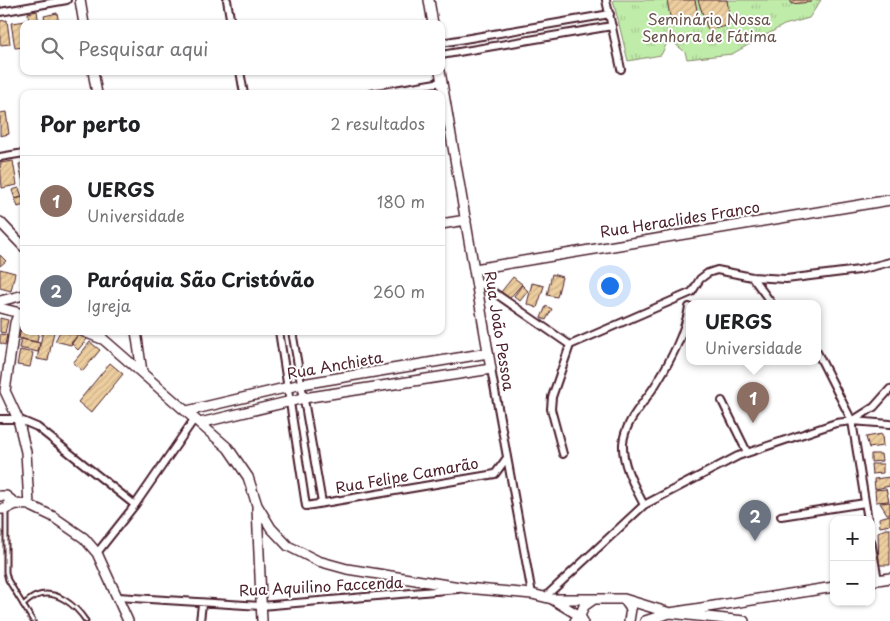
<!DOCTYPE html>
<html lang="pt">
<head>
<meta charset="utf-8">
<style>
  :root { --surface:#fff; --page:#f2f2f2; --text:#202124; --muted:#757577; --line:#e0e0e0; --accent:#d1495b }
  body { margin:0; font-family:"Playpen Sans",sans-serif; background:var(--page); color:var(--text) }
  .controls { position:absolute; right:15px; bottom:15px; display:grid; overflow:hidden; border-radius:10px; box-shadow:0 1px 4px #0004 }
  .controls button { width:45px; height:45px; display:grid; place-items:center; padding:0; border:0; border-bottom:1px solid var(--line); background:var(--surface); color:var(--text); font:25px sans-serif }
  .you { position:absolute; left:609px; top:285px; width:18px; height:18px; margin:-12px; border:4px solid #fff; border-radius:50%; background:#1a73e8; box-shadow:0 0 0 8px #1a73e833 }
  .badge { display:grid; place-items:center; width:32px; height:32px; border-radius:50%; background:var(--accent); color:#fff; font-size:16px; font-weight:700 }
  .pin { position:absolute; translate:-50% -41px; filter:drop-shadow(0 1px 2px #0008) }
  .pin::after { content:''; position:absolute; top:26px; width:18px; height:15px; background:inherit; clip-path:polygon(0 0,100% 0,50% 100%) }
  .popup { position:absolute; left:686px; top:300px; width:135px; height:65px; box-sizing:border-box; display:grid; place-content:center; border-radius:10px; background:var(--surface); filter:drop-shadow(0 1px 4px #0005); font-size:16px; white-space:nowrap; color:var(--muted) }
  .popup b { font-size:19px; color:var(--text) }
  .popup::after { content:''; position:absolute; left:50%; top:100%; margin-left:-10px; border:10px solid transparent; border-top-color:var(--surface) }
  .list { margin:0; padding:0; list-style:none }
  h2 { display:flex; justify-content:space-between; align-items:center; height:65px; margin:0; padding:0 20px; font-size:21px }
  h2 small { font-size:16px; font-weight:400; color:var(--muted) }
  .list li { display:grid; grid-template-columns:32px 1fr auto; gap:15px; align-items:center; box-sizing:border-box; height:90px; padding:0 20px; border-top:1px solid var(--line) }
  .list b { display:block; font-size:19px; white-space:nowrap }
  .list p { margin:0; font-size:16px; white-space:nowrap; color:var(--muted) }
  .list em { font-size:16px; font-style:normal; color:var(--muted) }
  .icon { flex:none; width:28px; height:28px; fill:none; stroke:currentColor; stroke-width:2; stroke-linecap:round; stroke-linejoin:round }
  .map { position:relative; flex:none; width:890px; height:621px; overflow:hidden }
  .search { position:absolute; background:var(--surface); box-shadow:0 1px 4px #0004; left:20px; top:20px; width:425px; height:55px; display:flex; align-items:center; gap:12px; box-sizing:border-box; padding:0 18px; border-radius:10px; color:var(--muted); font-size:19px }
  .panel { position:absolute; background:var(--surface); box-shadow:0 1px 4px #0004; left:20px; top:90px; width:425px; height:245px; border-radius:10px }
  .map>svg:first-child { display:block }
</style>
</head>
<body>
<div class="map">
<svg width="890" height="621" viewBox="0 0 890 621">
  <defs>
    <pattern id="park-tufts" width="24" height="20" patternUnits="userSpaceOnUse" patternTransform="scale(1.25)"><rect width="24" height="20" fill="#c0eca9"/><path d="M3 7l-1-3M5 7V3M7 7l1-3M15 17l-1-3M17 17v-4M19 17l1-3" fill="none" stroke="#a6ca92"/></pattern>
    <pattern id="building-hatch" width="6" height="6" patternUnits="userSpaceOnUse" patternTransform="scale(1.25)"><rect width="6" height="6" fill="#ecce9f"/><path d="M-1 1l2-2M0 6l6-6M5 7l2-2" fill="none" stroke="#ccb089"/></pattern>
  </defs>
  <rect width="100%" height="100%" fill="#fff"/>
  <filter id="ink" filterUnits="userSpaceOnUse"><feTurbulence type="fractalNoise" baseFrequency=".02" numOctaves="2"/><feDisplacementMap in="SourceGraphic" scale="10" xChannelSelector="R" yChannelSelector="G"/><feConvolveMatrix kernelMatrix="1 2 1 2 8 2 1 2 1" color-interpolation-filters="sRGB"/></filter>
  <g filter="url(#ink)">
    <path fill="url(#park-tufts)" stroke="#85866a" d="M613,0h208l-12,18 -25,7 -52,29 -45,5 -2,-7 -16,-13 -8,16 -33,6z"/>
    <path fill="url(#building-hatch)" stroke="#4a1f2b" d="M667,0h28l4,20 -27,7z
      M698,0h29l4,25 -23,5z
      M791,0h20v2l-20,2z
      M37,11l2,13h-10l-1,-11z
      M57,13l2,11h-13l-2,-8z
      M7,20l3,24 -10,1v-24z
      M27,21v3h-3v23l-9,1 -4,-25z
      M6,112l3,22 -9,2v-23z
      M13,161l4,24 -15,3 -2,-25z
      M24,163v25l-5,-24z
      M19,188l3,9 -7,2 -3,-9z
      M22,197l2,8 -6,2 -3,-8z
      M0,255l6,6 -6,5z
      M0,269l15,4 -4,18 -11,-3z
      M552,274l10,3 -5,20 -10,-2z
      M513,277l9,7 -13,15 -8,-7z
      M532,283l12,3 -7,22 -10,-4z
      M522,285l6,6 -8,10 -6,-5z
      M546,306l6,3 -6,11 -5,-2z
      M0,318l8,2 -3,13 -5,-1z
      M22,324l2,7h15l-2,11 -18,-4z
      M43,331h11l-6,30 -11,-2z
      M60,332l18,3 -7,10 -16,-4z
      M80,333l7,6 -9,11 -7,-7z
      M0,334l7,1 -2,10 -5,-2z
      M21,339l19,4 -2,9 -19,-4z
      M90,342l10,8 -17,21 -10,-8z
      M20,350l13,3 -3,14 -13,-2z
      M110,363l13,11 -32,39 -13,-11z
      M882,434l1,12 -14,2 -3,-11z
      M871,454h10l1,7 -11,1z
      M871,464h12v9l-11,1z
      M890,477v9l-15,3 -1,-10z
      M886,489l3,12 -13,1 -1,-12z
      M890,502v12h-3l-7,-11z
      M890,515v10l-10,2 -1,-9z
      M886,529h4v36h-11l-1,-33z"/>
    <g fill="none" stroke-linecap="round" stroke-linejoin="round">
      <g stroke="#4a1f2b" stroke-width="7">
        <path id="lane" d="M6,497v75l2,8 25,41
          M23,605c4,-3 8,-7 13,-9 20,-8 40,10 50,25"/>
      </g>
      <g stroke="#4a1f2b" stroke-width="10">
        <path id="street" d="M227,0l4,24
          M606,0l15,69
          M0,12l67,-12
          M441,43l169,-29
          M441,55l171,-29
          M240,71l4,23
          M371,94l71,-12
          M0,157l24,-4
          M752,277l20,27
          M476,280l94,65
          M279,331l27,175 189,-32 11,-15
          M292,331l30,172
          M570,345l122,-53 8,-13 8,-6 9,-3 35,7 34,2 73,-9 31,-8
          M817,352l35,69 16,99
          M491,369l41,225
          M722,401l25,51
          M0,419h18l19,8 98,78
          M852,421l22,-14 16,-18
          M563,454l-12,-45 1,-12 18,-52
          M644,505c-9,-18 -22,-39 -21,-61 1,-22 22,-42 33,-60 14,-23 29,-50 33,-77
          M781,516l84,-13
          M871,541l7,39
          M97,553l38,-48 60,-87
          M118,597l143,9 197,-17
          M545,597l99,-92 94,-49 98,-33 16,-2 38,3
          M200,621l2,-17"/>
      </g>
      <g stroke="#4a1f2b" stroke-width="12">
        <path id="secondary" d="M80,0l4,24
          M429,0l4,24
          M93,71l4,23
          M0,222l24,25
          M441,224l25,-4
          M475,269l415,-69
          M0,301l24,-6
          M0,308l24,6
          M19,313l-4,10 -10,68 13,28 8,33 3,53
          M82,331l20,8
          M98,331l5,8 125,109 20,29 9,28 14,23 17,18 30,15 29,8 119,19 66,6 20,5h72l46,14 74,8
          M136,331l6,41
          M187,411l115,-27 186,-31
          M200,423l104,-25 187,-29 -51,-298
          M0,496h6l10,8 13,1 23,11 32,22 13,15 31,68
          M257,508l5,113
          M0,509h6l10,-5
          M871,581l19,-3
          M552,599l28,17 -5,5
          M624,599l7,10 -2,12
          M583,621l-3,-5 4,-10 10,-7
          M645,621l25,-8 164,-26"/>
      </g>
      <use href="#lane" stroke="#fff" stroke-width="3"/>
      <use href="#street" stroke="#fff" stroke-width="6"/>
      <use href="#secondary" stroke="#fff" stroke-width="9"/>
    </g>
  </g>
  <g text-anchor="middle" stroke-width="4" stroke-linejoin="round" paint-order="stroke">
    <g font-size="15" fill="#68524a" stroke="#fff">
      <text x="709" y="25">Seminário Nossa<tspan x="709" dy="17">Senhora de Fátima</tspan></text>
    </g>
    <g font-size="15" fill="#4a1f2b" stroke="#fff">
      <text transform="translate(680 220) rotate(-9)" y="5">Rua Heraclides Franco</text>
      <text transform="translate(499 331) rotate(81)" y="5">Rua João Pessoa</text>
      <text transform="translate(335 366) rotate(-10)" y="5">Rua Anchieta</text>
      <text transform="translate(407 476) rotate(-10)" y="5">Rua Felipe Camarão</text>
      <text transform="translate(321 587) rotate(-3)" y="5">Rua Aquilino Faccenda</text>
    </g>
  </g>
</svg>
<div class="controls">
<button>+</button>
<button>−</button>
</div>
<div class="you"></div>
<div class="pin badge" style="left:753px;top:423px;background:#8d6e63">1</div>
<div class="popup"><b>UERGS</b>Universidade</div>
<div class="pin badge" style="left:755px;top:541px;background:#6b7280">2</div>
<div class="search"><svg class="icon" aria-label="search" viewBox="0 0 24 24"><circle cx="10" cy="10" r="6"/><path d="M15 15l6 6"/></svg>Pesquisar aqui</div>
<section class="panel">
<h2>Por perto<small>2 resultados</small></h2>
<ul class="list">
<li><span class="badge" style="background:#8d6e63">1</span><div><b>UERGS</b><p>Universidade</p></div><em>180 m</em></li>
<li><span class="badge" style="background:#6b7280">2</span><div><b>Paróquia São Cristóvão</b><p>Igreja</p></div><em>260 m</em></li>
</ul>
</section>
</div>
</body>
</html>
